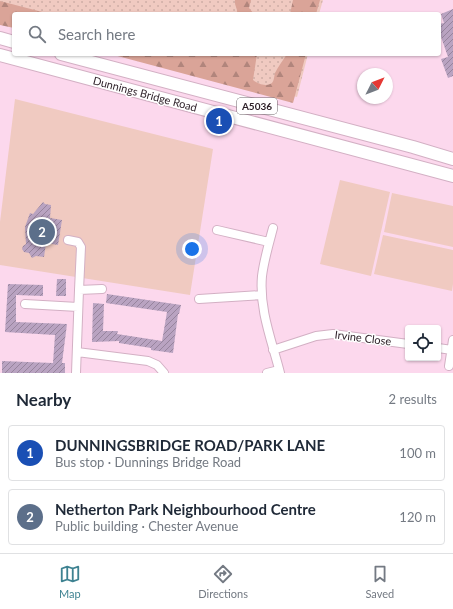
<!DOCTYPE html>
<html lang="en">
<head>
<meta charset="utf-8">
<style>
  :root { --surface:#fff; --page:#f6f6f7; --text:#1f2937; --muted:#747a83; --line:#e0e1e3; --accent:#3e8291 }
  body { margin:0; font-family:Lato,sans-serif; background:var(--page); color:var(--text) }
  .controls { position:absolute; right:12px; bottom:12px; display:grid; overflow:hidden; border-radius:4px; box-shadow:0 1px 3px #0004 }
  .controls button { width:36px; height:36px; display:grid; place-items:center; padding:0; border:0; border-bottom:1px solid var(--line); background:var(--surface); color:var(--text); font:20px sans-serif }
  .compass { position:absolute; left:357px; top:68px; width:36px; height:36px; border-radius:50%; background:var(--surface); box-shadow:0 1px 3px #0004; rotate:48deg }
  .you { position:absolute; left:192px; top:249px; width:14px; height:14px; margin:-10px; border:3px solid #fff; border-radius:50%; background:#1a73e8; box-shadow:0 0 0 6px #1a73e833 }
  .badge { display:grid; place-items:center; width:26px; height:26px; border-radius:50%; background:var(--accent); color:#fff; font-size:13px; font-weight:700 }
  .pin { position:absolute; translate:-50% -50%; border:2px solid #fff; box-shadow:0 1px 4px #0006 }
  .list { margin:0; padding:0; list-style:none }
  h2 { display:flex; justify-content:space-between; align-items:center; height:52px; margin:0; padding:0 16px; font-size:17px }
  h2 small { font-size:13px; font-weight:400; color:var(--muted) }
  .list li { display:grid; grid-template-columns:26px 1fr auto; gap:12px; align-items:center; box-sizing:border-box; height:56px; margin:0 8px 8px; padding:0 8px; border:1px solid var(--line); border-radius:4px }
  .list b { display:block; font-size:15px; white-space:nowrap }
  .list p { margin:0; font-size:13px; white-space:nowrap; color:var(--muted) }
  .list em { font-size:13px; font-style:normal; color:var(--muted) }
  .icon { flex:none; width:22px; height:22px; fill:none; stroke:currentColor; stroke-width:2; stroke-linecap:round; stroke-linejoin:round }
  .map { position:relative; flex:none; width:453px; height:373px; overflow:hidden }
  .search { position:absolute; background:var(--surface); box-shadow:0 1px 3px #0004; left:12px; right:12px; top:12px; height:44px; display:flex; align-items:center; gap:10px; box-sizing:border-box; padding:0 14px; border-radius:4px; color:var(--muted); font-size:15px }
  .sheet { height:180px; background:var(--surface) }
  nav { display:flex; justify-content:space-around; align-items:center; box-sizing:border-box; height:56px; border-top:1px solid var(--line); background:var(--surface); font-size:11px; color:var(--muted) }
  nav a { display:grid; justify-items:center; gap:2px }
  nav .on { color:var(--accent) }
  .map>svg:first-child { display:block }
</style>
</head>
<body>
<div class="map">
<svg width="453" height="373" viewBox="0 0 453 373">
  <defs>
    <pattern id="grass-dots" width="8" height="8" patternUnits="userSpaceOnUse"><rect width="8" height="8" fill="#f0cac1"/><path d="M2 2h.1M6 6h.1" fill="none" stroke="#ceada6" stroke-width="1.8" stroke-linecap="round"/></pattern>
    <pattern id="forest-firs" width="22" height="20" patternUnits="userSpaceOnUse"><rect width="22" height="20" fill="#daa498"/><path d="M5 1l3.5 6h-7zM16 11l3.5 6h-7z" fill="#b1857c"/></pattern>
    <pattern id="building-hatch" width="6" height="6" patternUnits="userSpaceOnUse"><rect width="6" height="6" fill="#b9a3c1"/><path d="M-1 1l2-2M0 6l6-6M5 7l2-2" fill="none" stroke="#97849d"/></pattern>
  </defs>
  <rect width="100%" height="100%" fill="#fcd8ed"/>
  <path fill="url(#grass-dots)" d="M0,0h323l-4,14h-305l-14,7z
    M129,54h179l-11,43z"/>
  <path fill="url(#forest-firs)" d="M235,0h16l-2,8 5,6h-18l1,-1c1,-4 -3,-8 -2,-13z
    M293,0h27l-4,14h-26z
    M0,1l50,13h-36v14l-14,-3z
    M110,54h147l-4,26c3,3 12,7 17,4 4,-1 4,-7 5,-11 3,-6 8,-13 12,-19h19l-13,49z"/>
  <path fill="#f0cac1" d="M15,99l198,50 -23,146 -190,-30v-43z
    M340,180l50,12 -19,84 -51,-12z
    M392,193l61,13v41l-69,-15z
    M383,235l70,15v34l-1,7 -78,-17z"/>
  <path fill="url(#building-hatch)" d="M453,9v67l-5,2 -7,-19 7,-2 -9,-26v-7l5,-1 -3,-9z
    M43,202l2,2 6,1 -1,13 12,2 -4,25 -12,-2 -2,14 -8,-1 -4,2 -3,-5 -5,-1 -2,-3 1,-3 3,-2 -1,-17 5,-14 3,1z
    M57,279h9v17h-10z
    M8,284l35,1v11l-27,-1v27l51,2 -5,39h3v10h-63v-12l51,2 2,-28 -50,-3z
    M107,294l74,11 -2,9h-1l-5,39 -22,-3v-2l-32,-5v-2l-27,1 1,-39 11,1 -1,27h15l-1,3 45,7 5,-29 -61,-9z"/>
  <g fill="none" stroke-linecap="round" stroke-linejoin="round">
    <g stroke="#d3b0c4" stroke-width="10">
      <path id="minor" d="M273,228c-4,15 -9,32 -11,48 -3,34 10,65 18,97
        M217,230l52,12
        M68,240l10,2 3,5 -2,43
        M199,299l63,-4
        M25,304l53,3
        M438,348l14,2
        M273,350l43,-14 17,-2 75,10
        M77,352l71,9 9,4 7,8
        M449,366l4,-26
        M76,373l3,-83 23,-1
        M267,373l12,-3"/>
    </g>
    <g stroke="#d3b0c4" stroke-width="14">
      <path id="highway" d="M0,38l14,4
        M61,54l352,93 40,12
        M0,55l453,121"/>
    </g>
    <use href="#minor" stroke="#fff" stroke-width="8"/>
    <use href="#highway" stroke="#fff" stroke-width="12"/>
  </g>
  <g text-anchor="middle" stroke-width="3" stroke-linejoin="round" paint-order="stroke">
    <rect fill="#fff" stroke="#6b6267" stroke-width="1" x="237" y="98" width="40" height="16" rx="3"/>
    <g font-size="10" font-weight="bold" fill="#2b1e26">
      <text x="257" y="110">A5036</text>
    </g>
    <g font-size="11" fill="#2b1e26" stroke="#fff">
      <text transform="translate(145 94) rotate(15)" y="4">Dunnings Bridge Road</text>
      <text transform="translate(363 338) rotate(7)" y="4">Irvine Close</text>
    </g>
  </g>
</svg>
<div class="controls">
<button><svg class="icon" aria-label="locate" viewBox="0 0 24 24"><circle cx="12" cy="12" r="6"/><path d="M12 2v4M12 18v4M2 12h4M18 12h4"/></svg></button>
</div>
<svg class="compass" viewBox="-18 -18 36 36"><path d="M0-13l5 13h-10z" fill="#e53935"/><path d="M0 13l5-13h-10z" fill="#747a83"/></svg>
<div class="you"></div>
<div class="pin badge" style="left:219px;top:121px;background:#1a4fb4">1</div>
<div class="pin badge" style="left:42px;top:232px;background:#5c6f8a">2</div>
<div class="search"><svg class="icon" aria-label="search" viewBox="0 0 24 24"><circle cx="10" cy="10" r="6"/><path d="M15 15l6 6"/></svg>Search here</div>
</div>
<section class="sheet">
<h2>Nearby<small>2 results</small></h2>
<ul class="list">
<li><span class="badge" style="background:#1a4fb4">1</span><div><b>DUNNINGSBRIDGE ROAD/PARK LANE</b><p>Bus stop · Dunnings Bridge Road</p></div><em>100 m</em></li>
<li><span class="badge" style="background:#5c6f8a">2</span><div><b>Netherton Park Neighbourhood Centre</b><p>Public building · Chester Avenue</p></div><em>120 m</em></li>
</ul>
</section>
<nav>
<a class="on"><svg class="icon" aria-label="map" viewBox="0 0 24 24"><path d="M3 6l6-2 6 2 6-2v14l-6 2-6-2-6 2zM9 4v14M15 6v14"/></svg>Map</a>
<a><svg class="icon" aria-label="directions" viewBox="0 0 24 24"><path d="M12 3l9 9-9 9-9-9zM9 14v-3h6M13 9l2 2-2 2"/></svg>Directions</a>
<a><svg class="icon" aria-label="saved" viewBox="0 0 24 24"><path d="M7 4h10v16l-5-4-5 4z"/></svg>Saved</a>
</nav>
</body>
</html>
